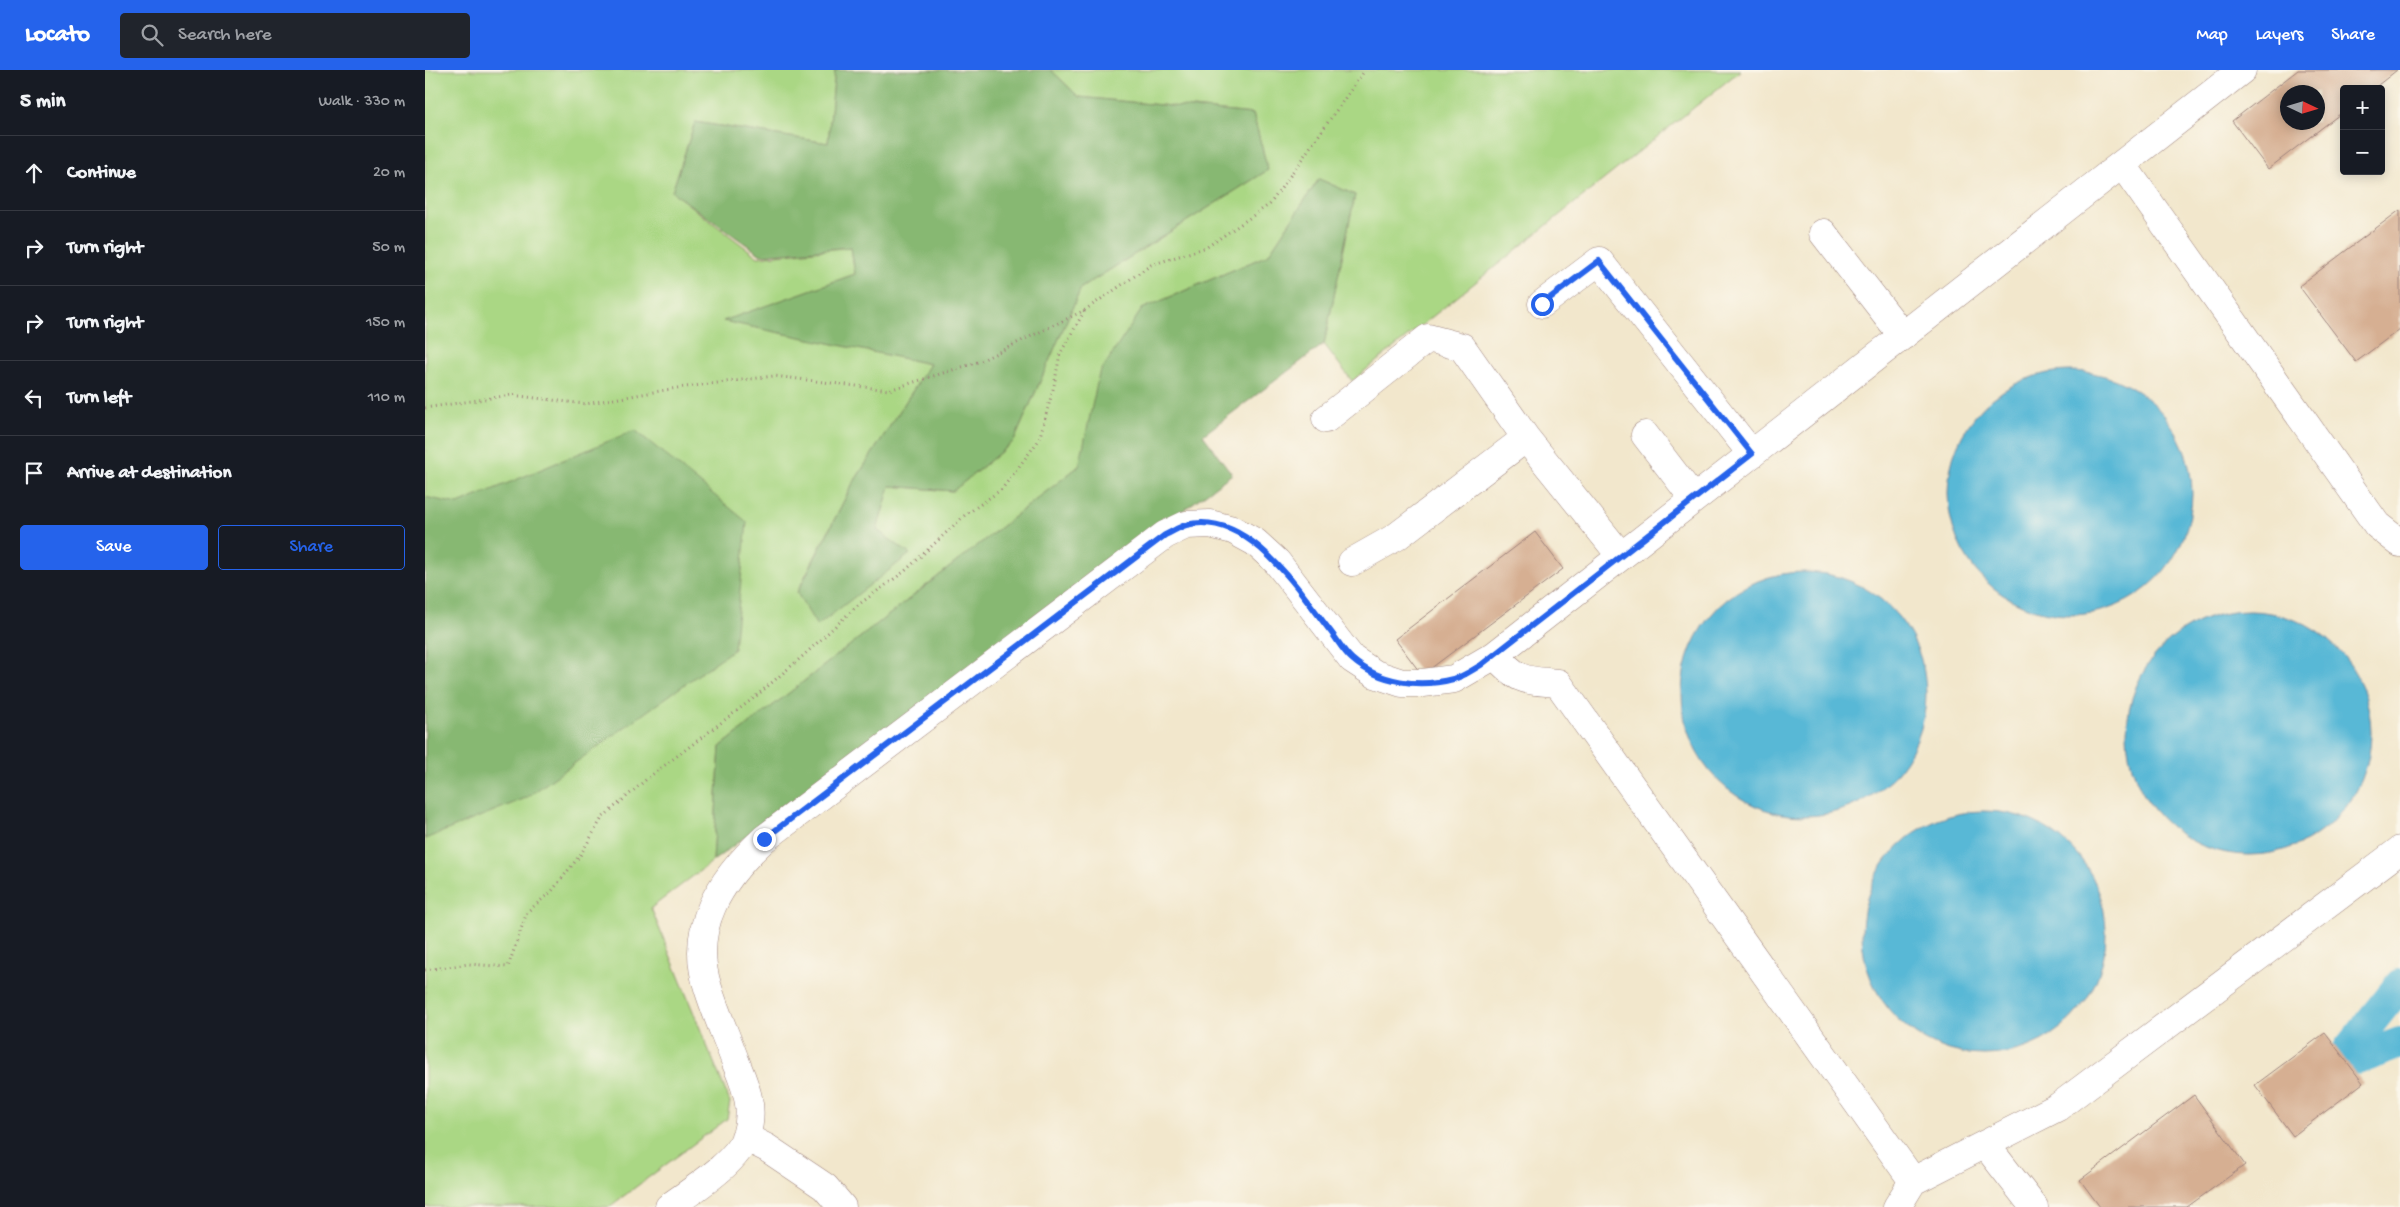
<!DOCTYPE html>
<html lang="en">
<head>
<meta charset="utf-8">
<style>
  :root { --surface:#171b24; --page:#20242c; --text:#f1f3f6; --muted:#9ea1a6; --line:#363941; --accent:#2563eb }
  body { margin:0; font-family:"Gochi Hand",sans-serif; background:var(--page); color:var(--text) }
  .controls { position:absolute; right:15px; top:15px; display:grid; overflow:hidden; border-radius:5px; box-shadow:0 2px 12px #0003 }
  .controls button { width:45px; height:45px; display:grid; place-items:center; padding:0; border:0; border-bottom:1px solid var(--line); background:var(--surface); color:var(--text); font:25px sans-serif }
  .compass { position:absolute; left:1855px; top:15px; width:45px; height:45px; border-radius:50%; background:var(--surface); box-shadow:0 2px 12px #0003; rotate:94deg }
  .stop { position:absolute; width:15px; height:15px; margin:-11px; border:4px solid #2563eb; border-radius:50%; background:#fff }
  .stop.end { background:#2563eb; border-color:#fff; box-shadow:0 1px 5px #0008 }
  .list { margin:0; padding:0; list-style:none }
  h2 { display:flex; justify-content:space-between; align-items:center; height:65px; margin:0; padding:0 20px; font-size:21px }
  h2 small { font-size:16px; font-weight:400; color:var(--muted) }
  .list li { display:grid; grid-template-columns:32px 1fr auto; gap:15px; align-items:center; box-sizing:border-box; height:75px; padding:0 20px; border-top:1px solid var(--line) }
  .list b { display:block; font-size:19px; white-space:nowrap }
  .list em { font-size:16px; font-style:normal; color:var(--muted) }
  .actions { display:flex; gap:10px; padding:15px 20px }
  .actions a { flex:1; padding:11px 0; border:1px solid var(--accent); border-radius:5px; text-align:center; font-size:18px; color:var(--accent) }
  .actions .main { background:var(--accent); color:#fff }
  .icon { flex:none; width:28px; height:28px; fill:none; stroke:currentColor; stroke-width:2; stroke-linecap:round; stroke-linejoin:round }
  .map { position:relative; flex:none; width:1975px; height:1137px; overflow:hidden }
  header { display:flex; align-items:center; gap:30px; box-sizing:border-box; height:70px; padding:0 25px; background:var(--accent); color:#fff }
  header strong { font-size:24px }
  nav { display:flex; gap:28px; margin-inline-start:auto; font-size:18px }
  .search { width:350px; height:45px; background:var(--page); display:flex; align-items:center; gap:12px; box-sizing:border-box; padding:0 18px; border-radius:5px; color:var(--muted); font-size:19px }
  main { display:flex }
  aside { flex:1; background:var(--surface) }
  .map>svg:first-child { display:block }
</style>
</head>
<body>
<header>
<strong>Locato</strong>
<div class="search"><svg class="icon" aria-label="search" viewBox="0 0 24 24"><circle cx="10" cy="10" r="6"/><path d="M15 15l6 6"/></svg>Search here</div>
<nav><a>Map</a><a>Layers</a><a>Share</a></nav>
</header>
<main>
<aside>
<h2>5 min<small>Walk · 330 m</small></h2>
<ul class="list">
<li><svg class="icon" aria-label="ahead" viewBox="0 0 24 24"><path d="M12 20V5M6 11l6-6 6 6"/></svg><div><b>Continue</b></div><em>20 m</em></li>
<li><svg class="icon" aria-label="right" viewBox="0 0 24 24"><path d="M7 20v-9h11M14 6l5 5-5 5"/></svg><div><b>Turn right</b></div><em>50 m</em></li>
<li><svg class="icon" aria-label="right" viewBox="0 0 24 24"><path d="M7 20v-9h11M14 6l5 5-5 5"/></svg><div><b>Turn right</b></div><em>150 m</em></li>
<li><svg class="icon" aria-label="left" viewBox="0 0 24 24"><path d="M17 20v-9H6M10 6l-5 5 5 5"/></svg><div><b>Turn left</b></div><em>110 m</em></li>
<li><svg class="icon" aria-label="arrive" viewBox="0 0 24 24"><path d="M6 21V4h12l-3 4 3 4H6"/></svg><div><b>Arrive at destination</b></div></li>
</ul>
<div class="actions"><a class="main">Save</a><a>Share</a></div>
</aside>
<div class="map">
<svg width="1975" height="1137" viewBox="0 0 1975 1137">
  <rect width="100%" height="100%" fill="#fbf7ec"/>
  <filter id="ink" filterUnits="userSpaceOnUse"><feTurbulence type="fractalNoise" baseFrequency=".02" numOctaves="2"/><feDisplacementMap in="SourceGraphic" scale="10" xChannelSelector="R" yChannelSelector="G"/><feConvolveMatrix kernelMatrix="1 2 1 2 8 2 1 2 1" color-interpolation-filters="sRGB"/></filter>
  <filter id="wash" filterUnits="userSpaceOnUse"><feTurbulence type="fractalNoise" baseFrequency=".0096" numOctaves="4" result="noise"/><feDisplacementMap in="SourceGraphic" scale="20" xChannelSelector="R" yChannelSelector="G"/><feGaussianBlur stdDeviation="1.12" result="paint"/><feColorMatrix in="noise" values="0 0 0 0 0 0 0 0 0 0 0 0 0 0 0 0 0 1.4 0 .05"/><feComposite in="paint" operator="in"/></filter>
  <g filter="url(#wash)">
    <rect width="100%" height="100%" fill="#f2e7cc"/>
    <path fill="#aad784" stroke="#7a7b58" d="M0,0h410l-7,73 -133,-21 -23,70 86,65 93,-10 4,27 -131,47 206,43 -78,121 -55,107 112,-38 -32,-24 13,-44 63,5 61,-50 67,-153 187,-118 -15,-56 -174,-17 -28,-27h690l-389,311 -28,-37 31,-149 -36,-16 -51,76 -126,54 -63,157 -359,281 -7,114 -62,47 79,194 -3,17 -118,88h-184z"/>
    <path fill="#87b872" stroke="#686c4e" d="M410,0h216l28,27 174,17 15,56 -187,118 -67,153 -61,50 -63,-5 -13,44 33,24 -93,72 -20,-33 55,-108 78,-121 -207,-43 132,-47 -4,-27 -90,8 -89,-63 23,-70 133,21z
      M894,109l36,16 -31,149 -121,91 29,39 -519,387 7,-114 359,-281 20,-92 43,-65 126,-54z
      M210,360l112,92 -13,127 -208,149 -101,41v-342l33,7z"/>
    <path fill="#58b8d6" stroke="#516c80" d="M1523 423a122 122 0 1 1 244 0a122 122 0 1 1-244 0Z
      M1257 624a122 122 0 1 1 244 0a122 122 0 1 1-244 0Z
      M1702 663a122 122 0 1 1 244 0a122 122 0 1 1-244 0Z
      M1437 863a122 122 0 1 1 244 0a122 122 0 1 1-244 0Z"/>
    <g fill="none" stroke-linecap="round" stroke-linejoin="round">
      <path stroke="#58b8d6" stroke-width="32" d="M1924,979l51,-64
        M1932,989l43,-16"/>
    </g>
    <g id="blocks">
      <path fill="#d6af92" fill-rule="evenodd" d="M1873,0h99l-24,19h-29v22l-76,58 -36,-48zM1862,22h30v30h-30z
        M1975,140v119l-44,33 -57,-76z
        M1110,462l28,37 -141,106 -27,-36z
        M1900,963l38,50 -70,53 -38,-51z
        M1769,1025l51,70 -58,42h-87l-20,-27z"/>
    </g>
  </g>
  <g filter="url(#ink)">
    <use href="#blocks" fill-opacity="0" stroke="#9e837c" stroke-width="1"/>
    <g fill="none" stroke-linecap="round" stroke-linejoin="round">
      <g stroke="#9e837c" stroke-width="29">
        <path id="minor" d="M1697,94l255,361 23,18
          M1398,163l80,103
          M1117,234l57,-43 153,193
          M901,349l102,-81 34,9 64,91 95,118
          M1220,365l49,64
          M927,492l44,-25 130,-99
          M1070,585c24,27 29,25 63,28l355,498
          M320,1067l22,11 58,39 17,20
          M1560,1074l49,63
          M244,1137c23,-17 68,-44 77,-71 9,-28 0,-48 -10,-73 -9,-25 -20,-49 -28,-75 -20,-61 13,-109 56,-149l401,-304 21,-10 24,-1 23,6 22,12 22,20 75,97 23,15 27,9h21l31,-4 41,-24 747,-585
          M1472,1137l16,-26 145,-74 342,-257"/>
      </g>
      <path stroke="#9e837c" stroke-width="3" stroke-dasharray="1 4" stroke-linecap="butt" d="M0,338l86,-13 74,9 92,-16 97,-12 115,14 89,-28 107,-52 66,-45 56,-18 63,-43 95,-134
        M0,900l44,-6 39,3 19,-55 25,-21 29,-37 21,-36 46,-40 107,-81 48,-41 55,-51 47,-34 59,-55 38,-27 37,-49 15,-54 6,-32 25,-44"/>
      <use href="#minor" stroke="#fff" stroke-width="28"/>
    </g>
  </g>
  <g fill="none" stroke-linecap="round" stroke-linejoin="round" filter="url(#ink)">
    <path stroke="#2563eb" stroke-width="6" d="M339,769l401,-304c7,-3 14,-8 21,-10 63,-16 113,66 145,107 7,9 13,20 21,27 27,24 68,29 101,20 10,-2 19,-9 28,-14l271,-211 -153,-193 -57,43"/>
  </g>
</svg>
<div class="controls">
<button>+</button>
<button>−</button>
</div>
<svg class="compass" viewBox="-18 -18 36 36"><path d="M0-13l5 13h-10z" fill="#e53935"/><path d="M0 13l5-13h-10z" fill="#9ea1a6"/></svg>
<div class="stop" style="left:1117px;top:234px"></div>
<div class="stop end" style="left:339px;top:769px"></div>
</div>
</main>
</body>
</html>
